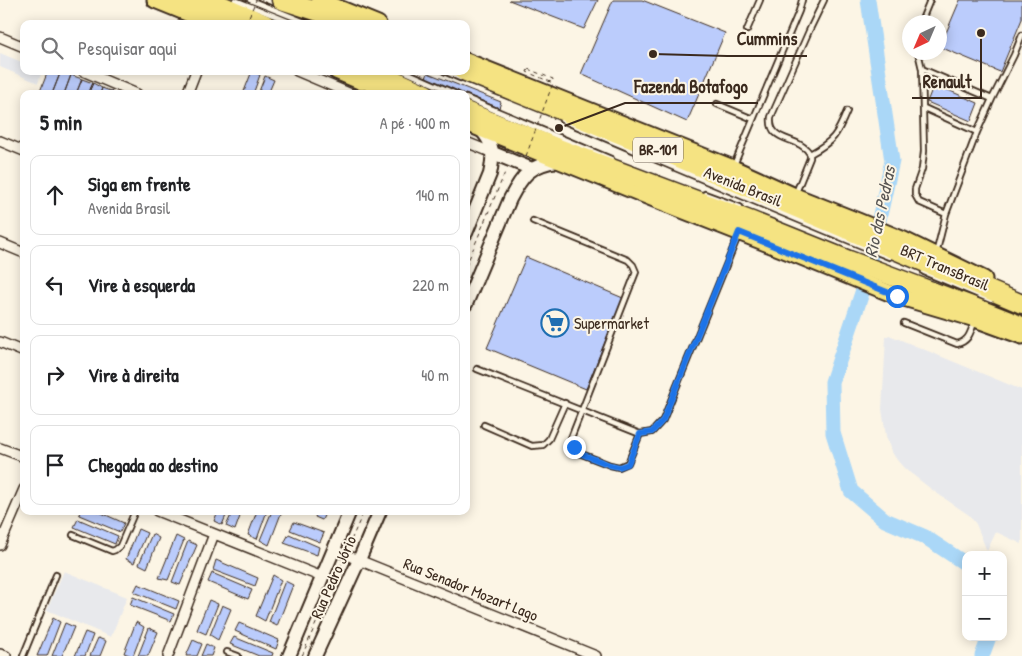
<!DOCTYPE html>
<html lang="pt">
<head>
<meta charset="utf-8">
<style>
  :root { --surface:#fff; --page:#f2f2f2; --text:#202124; --muted:#757577; --line:#e0e0e0 }
  body { margin:0; font-family:"Patrick Hand",sans-serif; background:var(--page); color:var(--text) }
  .controls { position:absolute; right:15px; bottom:15px; display:grid; overflow:hidden; border-radius:10px; box-shadow:0 2px 12px #0003 }
  .controls button { width:45px; height:45px; display:grid; place-items:center; padding:0; border:0; border-bottom:1px solid var(--line); background:var(--surface); color:var(--text); font:25px sans-serif }
  .compass { position:absolute; left:902px; top:15px; width:45px; height:45px; border-radius:50%; background:var(--surface); box-shadow:0 2px 12px #0003; rotate:224deg }
  .stop { position:absolute; width:15px; height:15px; margin:-11px; border:4px solid #1a73e8; border-radius:50%; background:#fff }
  .stop.end { background:#1a73e8; border-color:#fff; box-shadow:0 1px 5px #0008 }
  .list { margin:0; padding:0; list-style:none }
  h2 { display:flex; justify-content:space-between; align-items:center; height:65px; margin:0; padding:0 20px; font-size:21px }
  h2 small { font-size:16px; font-weight:400; color:var(--muted) }
  .list li { display:grid; grid-template-columns:32px 1fr auto; gap:15px; align-items:center; box-sizing:border-box; height:80px; margin:0 10px 10px; padding:0 10px; border:1px solid var(--line); border-radius:10px }
  .list b { display:block; font-size:19px; white-space:nowrap }
  .list p { margin:0; font-size:16px; white-space:nowrap; color:var(--muted) }
  .list em { font-size:16px; font-style:normal; color:var(--muted) }
  .icon { flex:none; width:28px; height:28px; fill:none; stroke:currentColor; stroke-width:2; stroke-linecap:round; stroke-linejoin:round }
  .map { position:relative; flex:none; width:1022px; height:656px; overflow:hidden }
  .search { position:absolute; background:var(--surface); box-shadow:0 2px 12px #0003; left:20px; top:20px; width:450px; height:55px; display:flex; align-items:center; gap:12px; box-sizing:border-box; padding:0 18px; border-radius:10px; color:var(--muted); font-size:19px }
  .panel { position:absolute; background:var(--surface); box-shadow:0 2px 12px #0003; left:20px; top:90px; width:450px; height:425px; border-radius:10px }
  .map>svg:first-child { display:block }
</style>
</head>
<body>
<div class="map">
<svg width="1022" height="656" viewBox="0 0 1022 656">
  <rect width="100%" height="100%" fill="#fcf5e5"/>
  <filter id="ink" filterUnits="userSpaceOnUse"><feTurbulence type="fractalNoise" baseFrequency=".02" numOctaves="2"/><feDisplacementMap in="SourceGraphic" scale="10" xChannelSelector="R" yChannelSelector="G"/><feConvolveMatrix kernelMatrix="1 2 1 2 8 2 1 2 1" color-interpolation-filters="sRGB"/></filter>
  <g filter="url(#ink)">
    <path fill="#e8e9ec" d="M0,53l24,10v8h18l-4,12 -38,-16z
      M889,335l133,55v154l-26,-12 -9,19 -11,-27 -7,-9 -34,-23 -31,-24 -7,-8 -6,-9 -5,-15 -4,-27 4,-72z
      M64,571l63,26 -16,40 -64,-27z"/>
    <g fill="none" stroke-linecap="round" stroke-linejoin="round">
      <path stroke="#aad7f7" stroke-width="15" d="M868,0l24,161 -28,126 -32,95 1,51 18,58 34,29 40,17 41,27
        M982,656l7,-19"/>
    </g>
    <path fill="#bbccfc" stroke="#3b2a1e" d="M509,0h89l-14,29z
      M613,0h29l83,33 -38,89 -106,-48z
      M960,0h62v19l-22,53 -60,-25z
      M48,71h13l-9,23h-13z
      M61,71l10,4 -7,19h-12z
      M252,71l8,4 -7,19h-10z
      M428,73l73,29 -2,6 -73,-30z
      M71,75l11,4 -6,15h-12z
      M265,76l9,4 -6,14h-10z
      M82,79l11,4 -5,11h-12z
      M93,83l9,5 -2,6h-12z
      M934,84l44,19 -7,18 -44,-19z
      M102,88l11,4 -1,2h-12z
      M526,257l97,41 -37,91 -99,-41z
      M80,511h17l27,12 -4,9 -41,-17z
      M218,511h10l-6,14 -8,-4z
      M233,511h9l-7,19 -9,-4z
      M257,511h10l-10,28 -9,-4z
      M272,511h10l-13,34 -9,-5z
      M317,511h9l-4,9 -7,-3z
      M78,519l40,17 -3,8 -41,-17z
      M294,522l30,11 -4,9 -30,-12z
      M138,529l9,4 -13,30 -8,-4z
      M152,534l7,4 -12,30 -8,-4z
      M289,534l30,13 -2,8 -33,-12z
      M176,536l8,4 -16,40 -9,-2z
      M188,541l9,4 -17,40 -8,-3z
      M216,560l42,18 -3,8 -42,-16z
      M212,573l40,17 -4,9 -40,-17z
      M273,575l8,5 -16,41 -9,-5z
      M285,581l8,4 -16,41 -8,-4z
      M138,584l41,17 -3,8 -42,-17z
      M133,597l41,17 -3,7 -41,-16z
      M209,600l9,4 -12,30 -9,-4z
      M222,605l9,4 -13,31 -8,-5z
      M53,618l7,4 -13,34h-10z
      M136,622l8,5 -11,29h-1l-8,-3z
      M65,623l9,4 -12,29h-10z
      M239,623l40,17 -3,9 -41,-18z
      M149,628l9,4 -10,24h-10z
      M85,632l8,3 -8,21h-10z
      M234,637l39,16 -1,3h-13l-29,-12z
      M98,638l8,3 -6,15h-10z
      M193,640l9,4 -5,12h-11z
      M206,644l8,4 -3,8h-10z"/>
    <g fill="none" stroke-linecap="round" stroke-linejoin="round">
      <g stroke="#3b2a1e" stroke-width="8">
        <path id="lane" d="M235,0l60,24
          M250,0l60,24
          M921,22l9,-22
          M747,30l13,-30
          M918,52l4,17 2,82 -2,18 -7,20v6l4,7 27,12
          M922,69l70,30
          M404,71l52,23
          M444,71l16,7
          M466,98l145,61
          M717,104l36,15
          M924,108l53,24
          M562,120c109,46 218,93 327,137
          M810,154c24,-13 27,-19 37,-43
          M734,165l65,-154 3,-11
          M705,194l35,13
          M795,195l15,-37v-4c-11,-19 -42,-10 -39,-37l38,-86 15,-31
          M533,221l95,39 5,5 3,7 -65,166 3,9 5,6 31,12 9,2 9,-4 12,-29
          M936,254l10,-40 31,-82 15,-33 22,-44 8,-20
          M924,272l67,28
          M904,323l53,21c12,-3 13,-11 17,-21
          M477,369l163,65 12,-2 11,-12 75,-184
          M484,425l48,21 11,-1 6,-6 16,-36
          M73,535l39,16 3,-1 5,-4 15,-35
          M227,652l11,4
          M23,656l33,-81"/>
      </g>
      <g stroke="#3b2a1e" stroke-width="12">
        <path id="street" d="M0,37l24,10
          M83,71l54,23
          M297,71l54,23
          M187,94l9,-23
          M0,141l24,10
          M466,142l27,11
          M0,243l24,10
          M0,342l24,10
          M0,448l24,9
          M157,511l165,66
          M0,545l24,-56
          M334,550l262,106
          M0,654l6,2
          M168,656l46,-122"/>
      </g>
      <g stroke="#3b2a1e" stroke-width="16">
        <path id="secondary" d="M493,153l39,16
          M466,233l24,-59c4,-19 4,-31 -10,-45
          M466,304l44,-105c12,-23 20,-35 48,-38
          M289,656l61,-145
          M315,656l44,-96 21,-49"/>
      </g>
      <g stroke="#3b2a1e" stroke-width="19">
        <path id="primary" d="M155,0l59,24
          M319,0l59,24
          M466,61l267,107 62,28 63,25 46,19 80,39
          M336,71l26,11
          M466,123l193,78 135,53 103,42 78,23 47,17"/>
      </g>
      <g stroke="#3b2a1e" stroke-width="21">
        <path id="highway" d="M180,0l39,16 14,8
          M210,0l55,24
          M281,0l75,24
          M351,71l35,20
          M375,71l51,23
          M463,71l213,86 346,147
          M466,111l87,35 199,75 97,39 120,45 53,21"/>
      </g>
      <path stroke="#3b2a1e" stroke-width="1" stroke-dasharray="4 4" stroke-linecap="butt" d="M528,69l25,10 -1,4
        M466,266l40,-96
        M348,547l16,-36
        M302,656l40,-93"/>
      <use href="#lane" stroke="#fcf5e5" stroke-width="4.5"/>
      <use href="#street" stroke="#fcf5e5" stroke-width="9"/>
      <use href="#secondary" stroke="#fcf5e5" stroke-width="12"/>
      <use href="#primary" stroke="#f5e382" stroke-width="15"/>
      <use href="#highway" stroke="#f5e382" stroke-width="18"/>
      <path stroke="#3b2a1e" stroke-width="1" stroke-dasharray="4 4" stroke-linecap="butt" d="M246,24l10,-24
        M526,156l27,-73 -26,-11 1,-3"/>
    </g>
  </g>
  <g fill="none" stroke-linecap="round" stroke-linejoin="round" filter="url(#ink)">
    <path stroke="#1a73e8" stroke-width="6" d="M574,447l5,6 31,12 9,2 9,-3 12,-30 12,-2 11,-12 76,-188 158,64"/>
  </g>
  <defs>
    <g id="supermarket-ring" transform="scale(1.4375)"><circle r="9.5" fill="#fcf5e5" stroke="#1f6fb2" stroke-width="1.5"/><path d="M-6-5.5h2.5l.6 2H6L4.5 2H-2.5L-4.4-4H-6ZM-1.5 3.2a1.3 1.3 0 1 0 .1 0ZM3 3.2a1.3 1.3 0 1 0 .1 0Z" fill="#1f6fb2"/></g>
  </defs>
  <g fill-rule="evenodd">
    <use href="#supermarket-ring" x="555" y="323"/>
  </g>
  <g text-anchor="middle" stroke-width="4" stroke-linejoin="round" paint-order="stroke">
    <rect fill="#fcf5e5" stroke="#75675a" stroke-width="1" x="633" y="137.5" width="50" height="25" rx="4"/>
    <g font-size="15" font-weight="bold" fill="#3b2a1e">
      <text x="658" y="155">BR-101</text>
    </g>
    <g font-size="16" fill="#3b2a1e" stroke="#fcf5e5">
      <text transform="translate(743 186) rotate(22)" y="6">Avenida Brasil</text>
      <text transform="translate(945 267) rotate(23)" y="6">BRT TransBrasil</text>
      <text transform="translate(333 577) rotate(-66)" y="6">Rua Pedro Jório</text>
      <text transform="translate(471 589) rotate(22)" y="6">Rua Senador Mozart Lago</text>
    </g>
    <g font-size="16" fill="#3b2a1e" stroke="#fcf5e5" text-anchor="start">
      <text x="574" y="329">Supermarket</text>
    </g>
    <g font-size="18" font-style="italic" fill="#575554" stroke="#fcf5e5">
      <text transform="translate(880 212) rotate(-78)" y="6">Rio das Pedras</text>
    </g>
  </g>
  <path fill="none" stroke="#3b2a1e" stroke-width="2" d="M653 54L727 56H807M981 33L981 98H912M559 128L625 103H758"/>
  <g fill="#3b2a1e" stroke="#fcf5e5" stroke-width="2">
    <circle cx="653" cy="54" r="5"/>
    <circle cx="981" cy="33" r="5"/>
    <circle cx="559" cy="128" r="5"/>
  </g>
  <g font-size="18" text-anchor="middle" font-weight="bold" fill="#3b2a1e" stroke="#fcf5e5" stroke-width="4" stroke-linejoin="round" paint-order="stroke">
    <text x="767" y="45">Cummins</text>
    <text x="947" y="88">Renault</text>
    <text x="691" y="93">Fazenda Botafogo</text>
  </g>
</svg>
<div class="controls">
<button>+</button>
<button>−</button>
</div>
<svg class="compass" viewBox="-18 -18 36 36"><path d="M0-13l5 13h-10z" fill="#e53935"/><path d="M0 13l5-13h-10z" fill="#757577"/></svg>
<div class="stop" style="left:897px;top:296px"></div>
<div class="stop end" style="left:574px;top:447px"></div>
<div class="search"><svg class="icon" aria-label="search" viewBox="0 0 24 24"><circle cx="10" cy="10" r="6"/><path d="M15 15l6 6"/></svg>Pesquisar aqui</div>
<section class="panel">
<h2>5 min<small>A pé · 400 m</small></h2>
<ul class="list">
<li><svg class="icon" aria-label="ahead" viewBox="0 0 24 24"><path d="M12 20V5M6 11l6-6 6 6"/></svg><div><b>Siga em frente</b><p>Avenida Brasil</p></div><em>140 m</em></li>
<li><svg class="icon" aria-label="left" viewBox="0 0 24 24"><path d="M17 20v-9H6M10 6l-5 5 5 5"/></svg><div><b>Vire à esquerda</b></div><em>220 m</em></li>
<li><svg class="icon" aria-label="right" viewBox="0 0 24 24"><path d="M7 20v-9h11M14 6l5 5-5 5"/></svg><div><b>Vire à direita</b></div><em>40 m</em></li>
<li><svg class="icon" aria-label="arrive" viewBox="0 0 24 24"><path d="M6 21V4h12l-3 4 3 4H6"/></svg><div><b>Chegada ao destino</b></div></li>
</ul>
</section>
</div>
</body>
</html>
